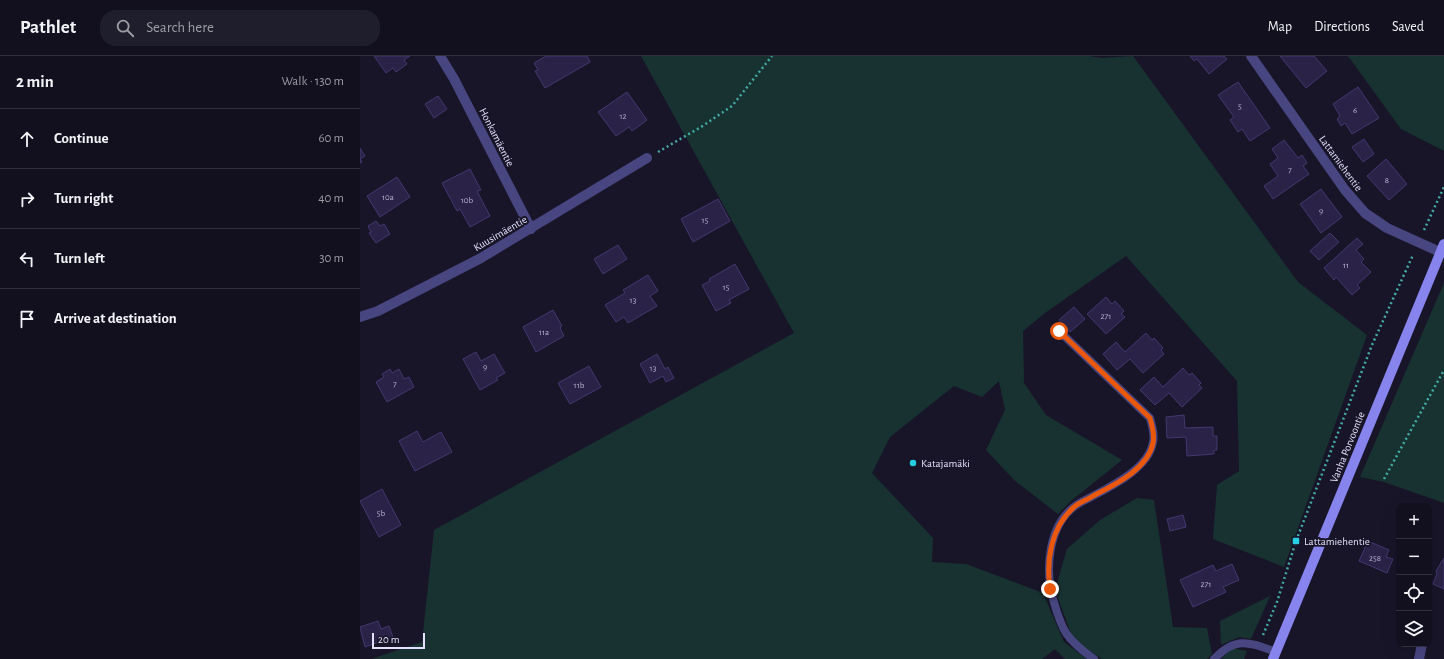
<!DOCTYPE html>
<html lang="en">
<head>
<meta charset="utf-8">
<style>
  :root { --surface:#12101f; --page:#1f1e2c; --text:#f1f3f6; --muted:#9c9da4; --line:#31303d }
  body { margin:0; font-family:"Alegreya Sans",sans-serif; background:var(--page); color:var(--text) }
  .controls { position:absolute; right:12px; bottom:12px; display:grid; overflow:hidden; border-radius:8px; box-shadow:0 4px 16px #0002 }
  .controls button { width:36px; height:36px; display:grid; place-items:center; padding:0; border:0; border-bottom:1px solid var(--line); background:var(--surface); color:var(--text); font:20px sans-serif }
  .scale { position:absolute; left:12px; bottom:10px; width:53px; box-sizing:border-box; padding-left:4px; border:2px solid #e3e1fb; border-top:0; font-size:11px; line-height:14px; white-space:nowrap; color:#e3e1fb; -webkit-text-stroke:3px #181529; paint-order:stroke }
  .stop { position:absolute; width:12px; height:12px; margin:-9px; border:3px solid #ea580c; border-radius:50%; background:#fff }
  .stop.end { background:#ea580c; border-color:#fff; box-shadow:0 1px 4px #0008 }
  .list { margin:0; padding:0; list-style:none }
  h2 { display:flex; justify-content:space-between; align-items:center; height:52px; margin:0; padding:0 16px; font-size:17px }
  h2 small { font-size:13px; font-weight:400; color:var(--muted) }
  .list li { display:grid; grid-template-columns:26px 1fr auto; gap:12px; align-items:center; box-sizing:border-box; height:60px; padding:0 16px; border-top:1px solid var(--line) }
  .list b { display:block; font-size:15px; white-space:nowrap }
  .list em { font-size:13px; font-style:normal; color:var(--muted) }
  .icon { flex:none; width:22px; height:22px; fill:none; stroke:currentColor; stroke-width:2; stroke-linecap:round; stroke-linejoin:round }
  .map { position:relative; flex:none; width:1084px; height:603px; overflow:hidden }
  header { display:flex; align-items:center; gap:24px; box-sizing:border-box; height:56px; padding:0 20px; background:var(--surface); border-bottom:1px solid var(--line) }
  header strong { font-size:19px }
  nav { display:flex; gap:22px; margin-inline-start:auto; font-size:14px }
  .search { width:280px; height:36px; background:var(--page); display:flex; align-items:center; gap:10px; box-sizing:border-box; padding:0 14px; border-radius:16px; color:var(--muted); font-size:15px }
  main { display:flex }
  aside { flex:1; background:var(--surface) }
  .map>svg:first-child { display:block }
</style>
</head>
<body>
<header>
<strong>Pathlet</strong>
<div class="search"><svg class="icon" aria-label="search" viewBox="0 0 24 24"><circle cx="10" cy="10" r="6"/><path d="M15 15l6 6"/></svg>Search here</div>
<nav><a>Map</a><a>Directions</a><a>Saved</a></nav>
</header>
<main>
<aside>
<h2>2 min<small>Walk · 130 m</small></h2>
<ul class="list">
<li><svg class="icon" aria-label="ahead" viewBox="0 0 24 24"><path d="M12 20V5M6 11l6-6 6 6"/></svg><div><b>Continue</b></div><em>60 m</em></li>
<li><svg class="icon" aria-label="right" viewBox="0 0 24 24"><path d="M7 20v-9h11M14 6l5 5-5 5"/></svg><div><b>Turn right</b></div><em>40 m</em></li>
<li><svg class="icon" aria-label="left" viewBox="0 0 24 24"><path d="M17 20v-9H6M10 6l-5 5 5 5"/></svg><div><b>Turn left</b></div><em>30 m</em></li>
<li><svg class="icon" aria-label="arrive" viewBox="0 0 24 24"><path d="M6 21V4h12l-3 4 3 4H6"/></svg><div><b>Arrive at destination</b></div></li>
</ul>
</aside>
<div class="map">
<svg width="1084" height="603" viewBox="0 0 1084 603">
  <rect width="100%" height="100%" fill="#181529"/>
  <path fill="#183231" d="M281,0h447l14,2 31,-2 165,226 69,53 -83,232 -71,-28 4,-54 22,-14 -2,-90 -111,-125 -81,57 -22,18 1,52 22,32 76,45 -50,40 -14,14 -44,-34 -28,-30 19,-40 -6,-29 -17,16 -28,-11 -64,51 -18,36 61,65 -1,24 34,2 77,29 21,49 23,17h-22l-10,-10 -13,10h-671l51,-17 12,-112 360,-197z
    M988,0h96v95l-43,-22z
    M1084,227v220l-60,-21 -24,-5z
    M777,442l17,2 19,127 34,1 5,26 -5,5h-105l-29,-20 -18,-49 12,-41 33,-29z
    M910,540l-19,43 -12,-2 -18,8 -1,-24z
    M872,592l15,3 -3,8h-23z"/>
  <path fill="#2a2347" stroke="#433870" d="M14,0h36l-6,4 3,4 -11,8 -3,-4 -7,5z
    M186,0h41l3,6 -45,26 -10,-17 3,-1 -4,-7z
    M830,0h34l3,3 -18,15 -12,-15 -3,2z
    M920,0h34l13,15 -21,17z
    M878,26l32,46 -20,13 -8,-12 -4,3 -8,-12 4,-3 -16,-22z
    M998,31l21,31 -27,16 -7,-11 -4,3 -4,-7 3,-3 -7,-12z
    M267,36l20,28 -15,11 -3,-4 -13,9 -18,-24z
    M78,40l9,13 -13,9 -9,-14z
    M1004,83l10,15 -11,8 -11,-15z
    M924,84l14,18 4,-3 5,8 -4,3 6,8 -36,25 -9,-13 14,-10 -8,-12 8,-6 -6,-9z
    M0,92l5,8 -5,3 2,3 -2,1z
    M1026,103l21,25 -18,16 -22,-24z
    M110,113l11,21 -4,1 13,25 -20,11 -10,-18 -3,2 -15,-28z
    M37,121l13,20 -30,20 -13,-21z
    M961,133l21,28 -21,16 -21,-29z
    M358,143l12,22 -37,21 -12,-23z
    M16,165l4,5 4,-2 6,10 -14,9 -7,-10 2,-1 -3,-6z
    M970,177l9,9 -20,18 -9,-9z
    M997,182l6,6 -7,6 8,9 -3,3 10,10 -14,13 3,3 -8,7 -16,-18 -2,3 -10,-12z
    M258,189l9,14 -24,15 -9,-15z
    M375,208l14,25 -20,11 2,3 -15,8 -14,-26 8,-4 -1,-2z
    M288,219l10,16 -8,5 7,10 -29,17 -4,-6 -8,5 -11,-17 20,-12 -2,-3z
    M746,241l6,7 3,-3 9,10 -3,3 4,3 -19,17 -19,-20z
    M714,251l11,12 -15,13 -11,-12z
    M193,254l9,16 -2,2 4,8 -28,16 -13,-25z
    M786,277l6,7 2,-2 9,10 -2,2 3,4 -21,19 -13,-14 -13,11 -14,-16 13,-12 9,10z
    M116,296l5,9 13,-7 11,19 -9,5 2,2 -18,10 -17,-31z
    M297,298l8,15 3,-2 6,11 -8,4 -3,-6 -13,7 -10,-19z
    M229,310l12,21 -31,17 -12,-21z
    M823,312l6,7 3,-2 9,10 -2,2 3,3 -20,19 -13,-14 -14,12 -15,-15 14,-13 9,10z
    M30,313l2,4 7,-4 5,10 5,-2 5,10 -27,15 -11,-20 8,-5 -2,-3z
    M824,359l1,13 28,-1v9h4v14h-3v4l-27,2 -1,-19 -19,1 -1,-21z
    M57,375l6,11 18,-10 11,20 -37,19 -16,-30z
    M22,433l19,36 -22,12 -19,-36z
    M823,459l3,12 -16,4 -3,-12z
    M1008,485l21,9 -3,7 7,2 -6,14 -28,-12z
    M1084,502v31l-11,-5 4,-10 -1,-3z
    M872,508l7,16 -16,7 3,5 -33,15 -13,-27 33,-15 3,6z
    M18,565l3,8 8,-3 4,11 -28,10 -5,-20z"/>
  <g fill="none" stroke-linecap="round" stroke-linejoin="round">
    <path stroke="#42ada6" stroke-width="2.5" stroke-dasharray="2 3" stroke-linecap="butt" d="M298,96l43,-25 31,-21 40,-50
      M1064,174l20,-43
      M1024,423l60,-109
      M903,579l14,-33 19,-61 76,-196 41,-90"/>
    <path stroke="#484681" stroke-width="8" d="M699,275l91,87c2,8 5,16 3,24 -4,26 -41,44 -62,55 -5,3 -11,5 -16,9 -27,20 -30,63 -22,93 9,32 13,40 41,60
      M854,603c22,-23 34,-17 62,-7"/>
    <path stroke="#484681" stroke-width="10" d="M80,0l14,23 77,150
      M891,0l94,134 20,23 22,15 53,24
      M0,261l18,-6 103,-53 166,-100
      M1059,603l3,-15"/>
    <path stroke="#8784ee" stroke-width="10" d="M913,603l171,-415"/>
  </g>
  <g fill="none" stroke-linecap="round" stroke-linejoin="round">
    <path stroke="#ea580c" stroke-width="5" d="M690,533c-4,-29 1,-62 24,-82 5,-5 13,-7 19,-11 21,-11 55,-27 60,-53 2,-9 -1,-17 -3,-25l-91,-87"/>
  </g>
  <g fill="#26cfe1" stroke="#181529" stroke-width="1.5">
    <circle cx="553" cy="407" r="4"/>
    <rect x="932" y="481" width="8" height="8" rx="2"/>
  </g>
  <g text-anchor="middle" stroke-width="4" stroke-linejoin="round" paint-order="stroke">
    <g font-size="9" fill="#b5b2ce">
      <text x="880" y="53">5</text>
      <text x="995" y="57">6</text>
      <text x="263" y="63">12</text>
      <text x="930" y="117">7</text>
      <text x="1027" y="127">8</text>
      <text x="28" y="144">10a</text>
      <text x="107" y="147">10b</text>
      <text x="961" y="158">9</text>
      <text x="345" y="167">15</text>
      <text x="986" y="212">11</text>
      <text x="366" y="234">15</text>
      <text x="273" y="247">13</text>
      <text x="746" y="263">271</text>
      <text x="184" y="279">11a</text>
      <text x="125" y="314">9</text>
      <text x="293" y="315">13</text>
      <text x="35" y="331">7</text>
      <text x="219" y="332">11b</text>
      <text x="21" y="460">5b</text>
      <text x="1015" y="505">258</text>
      <text x="846" y="531">271</text>
    </g>
    <g font-size="11" fill="#e3e1fb" stroke="#181529">
      <text transform="translate(137 81) rotate(63)" y="4">Honkamäentie</text>
      <text transform="translate(981 107) rotate(54)" y="4">Lattamiehentie</text>
      <text transform="translate(140 177) rotate(-30)" y="4">Kuusimäentie</text>
      <text transform="translate(987 391) rotate(-68)" y="4">Vanha Porvoontie</text>
    </g>
    <g font-size="11" fill="#e3e1fb" stroke="#181529" text-anchor="start">
      <text x="561" y="411">Katajamäki</text>
      <text x="944" y="489">Lattamiehentie</text>
    </g>
  </g>
</svg>
<div class="controls">
<button>+</button>
<button>−</button>
<button><svg class="icon" aria-label="locate" viewBox="0 0 24 24"><circle cx="12" cy="12" r="6"/><path d="M12 2v4M12 18v4M2 12h4M18 12h4"/></svg></button>
<button><svg class="icon" aria-label="layers" viewBox="0 0 24 24"><path d="M12 4l9 5-9 5-9-5zM3 14l9 5 9-5"/></svg></button>
</div>
<div class="scale">20 m</div>
<div class="stop" style="left:699px;top:275px"></div>
<div class="stop end" style="left:690px;top:533px"></div>
</div>
</main>
</body>
</html>
